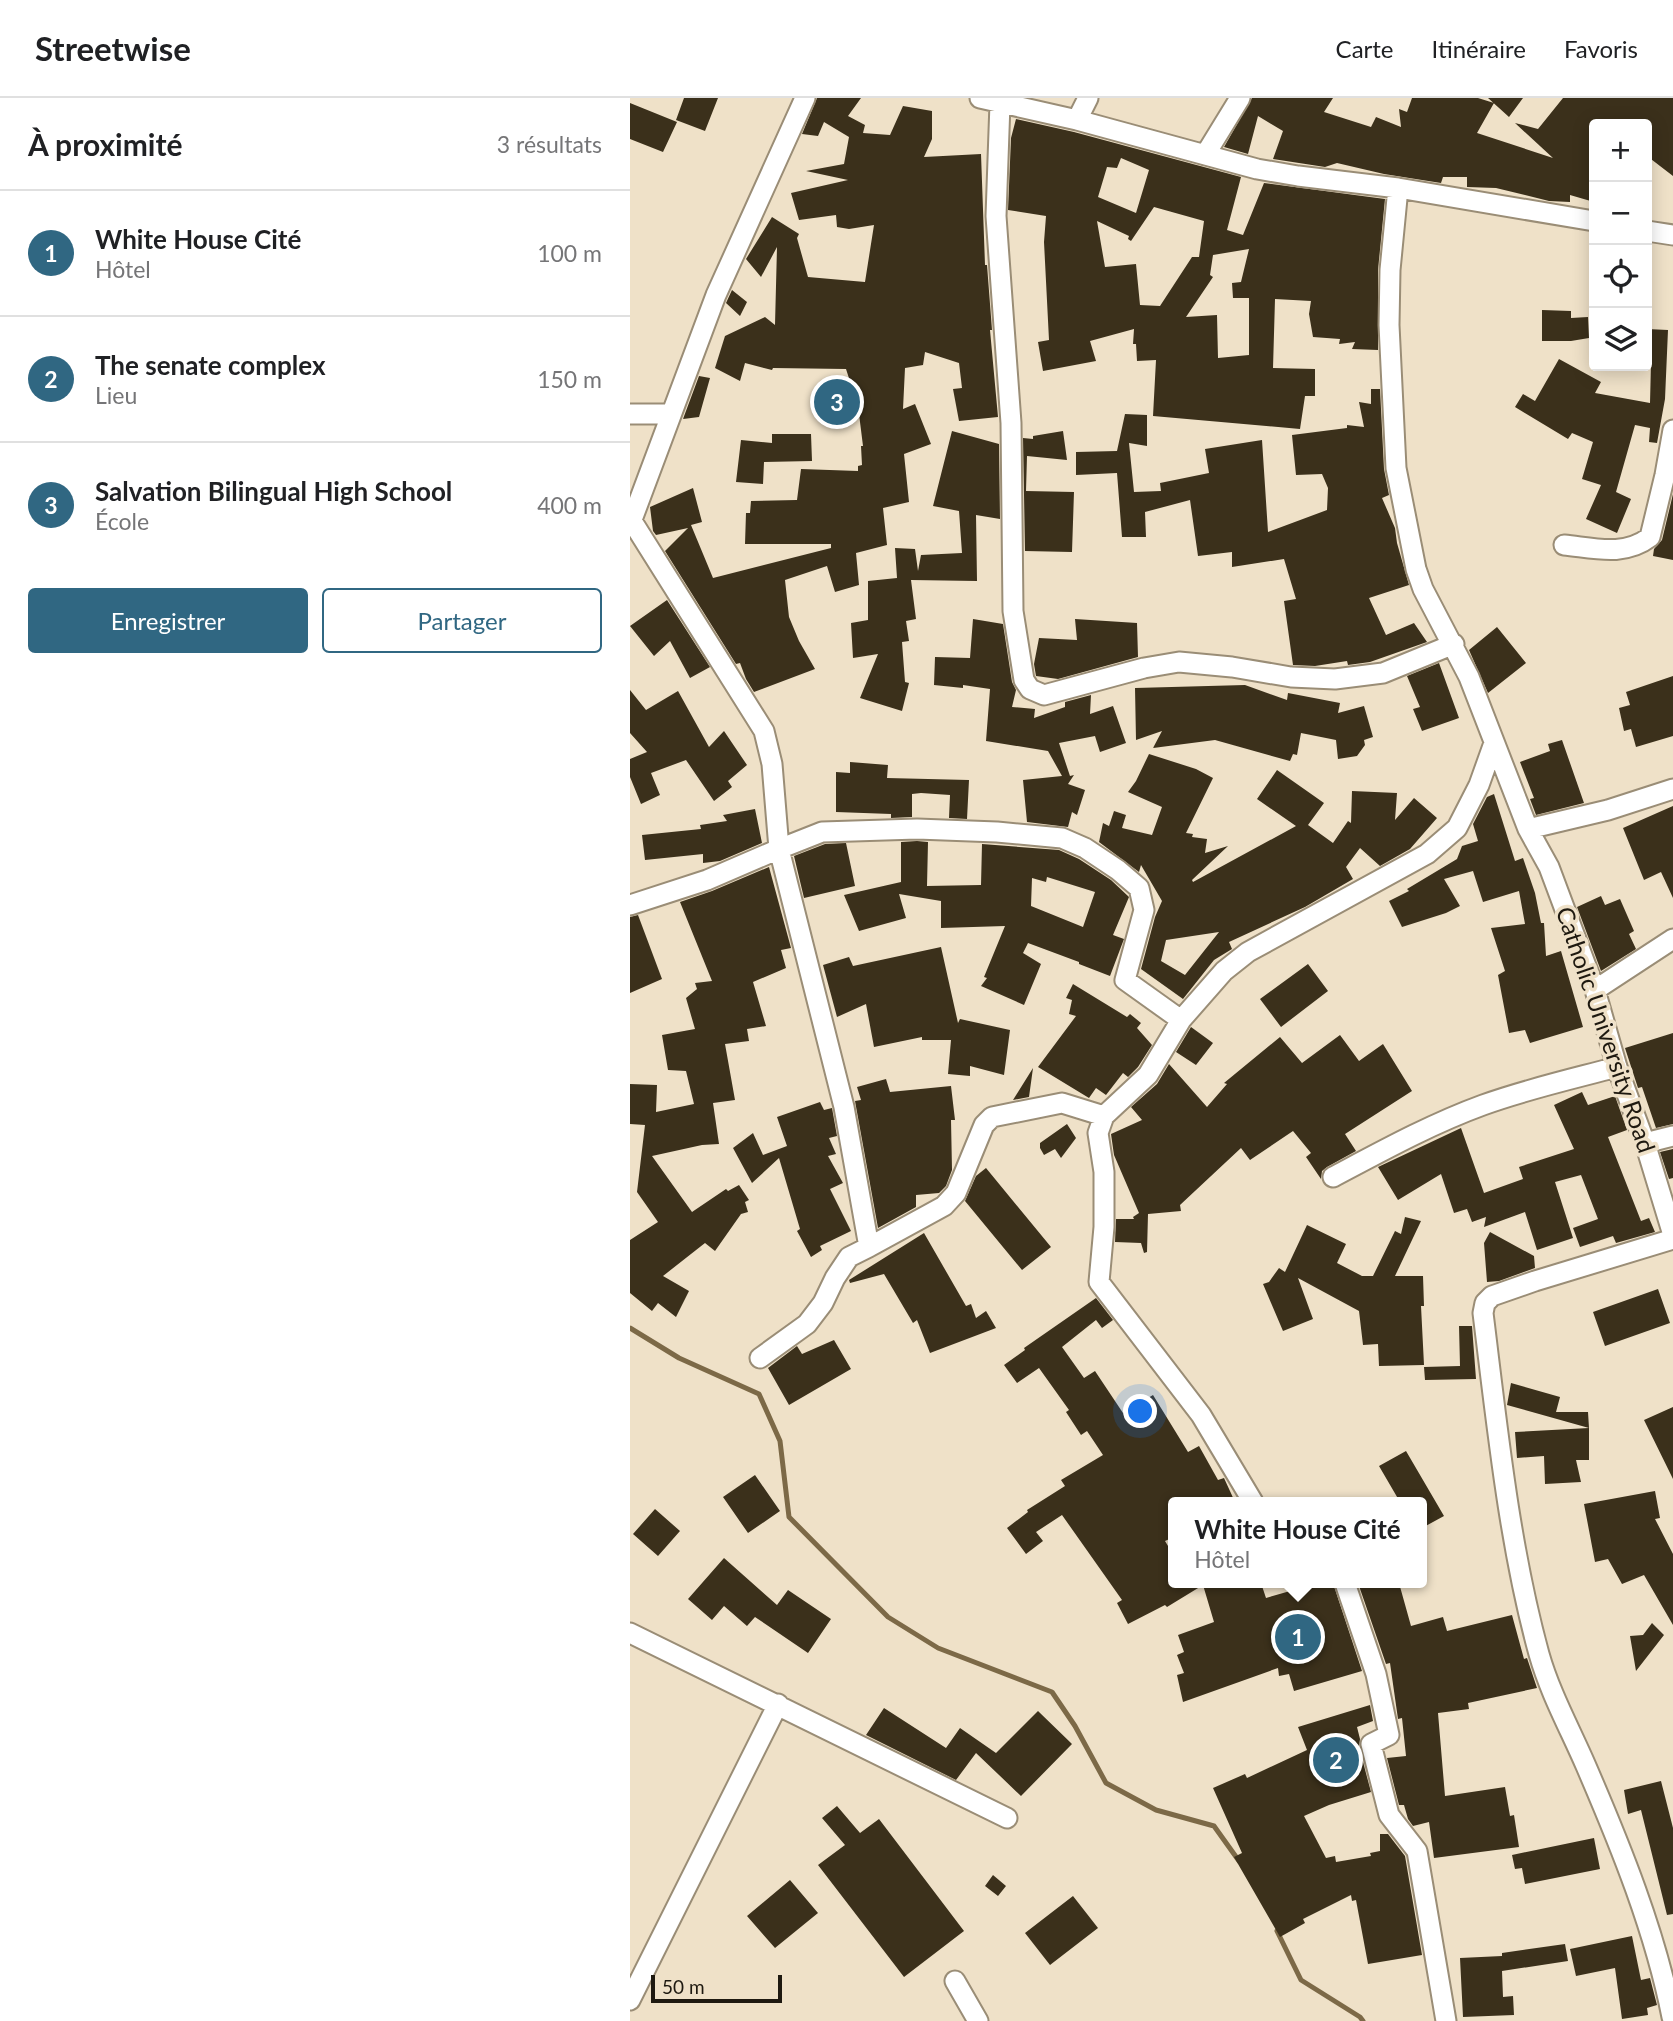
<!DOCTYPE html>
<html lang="fr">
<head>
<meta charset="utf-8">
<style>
  :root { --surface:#fff; --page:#f2f2f2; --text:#202124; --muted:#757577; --line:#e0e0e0; --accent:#306782 }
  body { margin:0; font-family:Lato,sans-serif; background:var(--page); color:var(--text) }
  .controls { position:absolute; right:21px; top:21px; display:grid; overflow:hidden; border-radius:7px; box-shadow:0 4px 18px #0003 }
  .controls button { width:63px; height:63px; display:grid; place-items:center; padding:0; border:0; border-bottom:2px solid var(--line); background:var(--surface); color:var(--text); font:35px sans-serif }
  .scale { position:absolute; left:21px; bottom:18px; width:131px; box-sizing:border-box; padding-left:7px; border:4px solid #1e1910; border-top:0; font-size:19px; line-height:24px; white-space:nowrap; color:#1e1910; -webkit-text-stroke:5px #efe1c8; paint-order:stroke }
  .you { position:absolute; left:511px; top:1314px; width:24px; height:24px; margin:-18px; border:5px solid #fff; border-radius:50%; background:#1a73e8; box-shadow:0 0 0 10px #1a73e833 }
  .badge { display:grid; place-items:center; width:46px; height:46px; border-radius:50%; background:var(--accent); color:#fff; font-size:23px; font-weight:700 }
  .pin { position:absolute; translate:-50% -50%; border:4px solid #fff; box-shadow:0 2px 7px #0006 }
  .popup { position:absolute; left:538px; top:1399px; width:259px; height:91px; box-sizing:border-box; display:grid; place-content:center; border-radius:7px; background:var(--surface); filter:drop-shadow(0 2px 5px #0005); font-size:23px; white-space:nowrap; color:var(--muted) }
  .popup b { font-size:26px; color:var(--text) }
  .popup::after { content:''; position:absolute; left:50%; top:100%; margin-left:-14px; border:14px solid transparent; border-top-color:var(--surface) }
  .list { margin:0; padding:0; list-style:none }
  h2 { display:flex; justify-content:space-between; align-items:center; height:91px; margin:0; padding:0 28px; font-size:30px }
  h2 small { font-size:23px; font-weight:400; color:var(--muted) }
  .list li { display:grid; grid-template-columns:46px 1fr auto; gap:21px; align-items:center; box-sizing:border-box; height:126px; padding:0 28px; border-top:2px solid var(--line) }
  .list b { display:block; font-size:26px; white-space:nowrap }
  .list p { margin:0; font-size:23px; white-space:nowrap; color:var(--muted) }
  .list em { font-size:23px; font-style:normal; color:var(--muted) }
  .actions { display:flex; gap:14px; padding:21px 28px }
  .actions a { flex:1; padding:16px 0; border:2px solid var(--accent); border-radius:7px; text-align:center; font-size:24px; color:var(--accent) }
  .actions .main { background:var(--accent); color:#fff }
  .icon { flex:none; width:38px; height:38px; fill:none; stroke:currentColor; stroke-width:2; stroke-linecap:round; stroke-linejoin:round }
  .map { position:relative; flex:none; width:1043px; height:1923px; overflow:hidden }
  header { display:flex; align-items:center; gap:42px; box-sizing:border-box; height:98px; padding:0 35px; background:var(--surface); border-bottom:2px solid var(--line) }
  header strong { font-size:33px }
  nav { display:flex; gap:38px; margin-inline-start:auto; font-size:24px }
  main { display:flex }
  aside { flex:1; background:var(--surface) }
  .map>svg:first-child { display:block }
</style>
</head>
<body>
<header>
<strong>Streetwise</strong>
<nav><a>Carte</a><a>Itinéraire</a><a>Favoris</a></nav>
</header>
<main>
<aside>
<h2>À proximité<small>3 résultats</small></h2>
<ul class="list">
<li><span class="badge">1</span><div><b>White House Cité</b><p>Hôtel</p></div><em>100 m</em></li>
<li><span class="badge">2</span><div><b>The senate complex</b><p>Lieu</p></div><em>150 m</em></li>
<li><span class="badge">3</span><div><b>Salvation Bilingual High School</b><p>École</p></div><em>400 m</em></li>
</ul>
<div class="actions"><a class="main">Enregistrer</a><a>Partager</a></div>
</aside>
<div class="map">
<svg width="1043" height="1923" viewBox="0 0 1043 1923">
  <rect width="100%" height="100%" fill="#efe1c8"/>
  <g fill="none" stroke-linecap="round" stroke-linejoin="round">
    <path stroke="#7c6947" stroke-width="5" d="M0,1230l49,30 80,36 21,47 9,76 99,100 50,31 114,44 23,34 31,57 50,27 58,16 25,35
      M647,1833l24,49 59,37 3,4"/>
  </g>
  <path fill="#3b301b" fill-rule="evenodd" d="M54,0h34l-13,33 -29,-11z
    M187,0h44l-13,18 17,9 -2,8 27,2 13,-29 29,5v28l-8,18 57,-3 4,111h2l5,65h-2l8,87 -39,4 -6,-32 9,-1 -3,-25 -34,-11 -2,13 -18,3 -2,41 12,-5 16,40 -27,10 5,48 -26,6 4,37 -31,8 3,32 -24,7 -8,-26 -42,14 4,37 10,24 16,28 -61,23 -8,-13 -6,-16 -4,1 -71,-113 23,-23 -32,7 -3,-4 -3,-24 43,-19 9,34 -11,3 22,53 118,-30v-4h-86l1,-31h4l1,-12 46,-1 4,-31 57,2v-5l4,-1 -1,-19h2l-5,-40 -12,-37 -73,-1 -1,2 -27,-7 -5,18 -25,-13 10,-32 40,-19 10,8 2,-78 -16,30 -15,-18 26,-42 27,17 -2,4 11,39 57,5 9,-57 -25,4 -12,-2 -1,-12 -37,5 -8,-27 57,-13 -42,-9 38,-7 5,-27 -25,-15 -6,14 -16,-2z
    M622,0h81l-9,14 47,15 5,-10 25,10 -2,-18 8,3 5,-14h66l16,5 -17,30 76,25 -38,-35 23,6 25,-31h110v78l-26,-20v-32h-53v78l-24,-7v7l-21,-1 -53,-13 -29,-1v-10h-24l-2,6 -57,-9 -47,-11 -12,4 -52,-8 10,-28 -25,-15 -10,38 -24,-7z
    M858,0h35l-14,19z
    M0,5l47,19 -14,30 -33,-13z
    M386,21l58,13 167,45 -14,53 16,5 21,-52 121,16 -7,71v80l-26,-1 3,-7 -16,2 1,-5 -27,-2 -4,-23 2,-13 -36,-2 -2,69 42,1v27h-10l-5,33 -147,-13 3,-56 -19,1 -1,-17h-3l1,-15 -44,12 6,20 -53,10 -5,-29 11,-2 -5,-98 2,-26 -38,-6 3,-72zM491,60l28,12 -13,43 -38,-16 9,-30 10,1zM524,109l50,14 -5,36h-7l-32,49 -20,-1 -4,-41 -31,3 -8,-46 32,15 -1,3 3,2zM619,151l-8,33 -9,1 1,15h16v57l-31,3 -1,-43 -31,2 27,-40 -3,-2 3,-20z
    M102,192l15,12 -7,14 -14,-13z
    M912,212l29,1v7l17,-1 1,21 -18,3h-29z
    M1017,231l21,1 -3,69 -8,44 -8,-1 1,-14 -15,-3 -19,67 15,7 -14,34 -31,-14 15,-34 -19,-6 11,-37 -21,-9 -4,6 -53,-32 8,-13 12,7 24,-42 42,23 -6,11 55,10 1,-40h-4z
    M69,278l11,2 -11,39 -16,2z
    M741,291h9l4,80 5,26 -7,3 13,30 2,15 12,42 -40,13 17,37 28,-12 13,19 -57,20 -22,3 -1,-4 -32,5 -22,-1 -9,-64 12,-2 -12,-40 -52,8v-15l-34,4 -8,-56 -45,12 1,25h-24l-5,-64 -41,2v-23l41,-1 8,-37 22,1v31l-18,-3 5,49 27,-1 -1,-8 49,-10 -4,-24 57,-9 6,92 59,-22 1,-22 -6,-14 -26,1 -4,-40 55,-7v-3l17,2 -5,-25 12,2z
    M322,333l47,13 1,75 -24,-4 1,66 -66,-1 5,39 -10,2 3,20 -7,1 3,40 4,1 -7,28 -42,-13 18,-44 -25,4 -2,-35 17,-3v-39l29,-3 -2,-30 20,1 3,22 3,-16 41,-2 -3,-42 -26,-5z
    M433,333l4,29 -40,-4 -1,35 48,1 -2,60 -47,-1 -2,-113 10,1v-3z
    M142,336h39l1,27 -48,1 -1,22 -27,-2 5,-42 31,3z
    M1043,396v66l-20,-4 1,-7 8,-9z
    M37,502l43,67 -20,11 -20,-37 -16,15 -24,-30z
    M343,521l30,5 9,58 4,8 -4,17 23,2 -1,9 31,-11v-5l26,-7 -1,19 23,-8 13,37 -26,9 -5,-16 -36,7 11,33 4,-1 -6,9 17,6 -8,25 -5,-3 -4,15 -41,-5 -4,-42 39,-4 -14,-25 -62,-10 4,-52 -27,-4v3l-29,-3 1,-28 35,1z
    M445,521l62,4 1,34 -80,22 -22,-3 -2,-12 5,-26 38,2z
    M867,529l29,36 -38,30 -19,-43z
    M809,565l20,55 -37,13 -9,-22 7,-2 -13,-31z
    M1043,578v60l-37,11 -5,-18 -7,2 -5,-23 11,-3 -4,-13z
    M615,587l42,15 1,-7 52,10 -2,10 26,-7 9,31 -9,3 1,5 -8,11 -19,3 -2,-19 -35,-7 -4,22 -4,-1 -3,7 -75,-21 -62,8 9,-17 -26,9 -1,-52z
    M0,592l16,20 32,-19 31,56 15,-16 23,34 -19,16 4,6 -18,14 -28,-41 -35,13 9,22 -19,9 -11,-27v-18l17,-7 -17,-19z
    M932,642l22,63 -48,12 -6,-16 4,-1 -14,-36 30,-11 -2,-7z
    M519,656l47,15 17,9 -27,55 7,1 -1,3 15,2 -2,14 23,-7 -36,34 1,2 103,-56 -39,-27 20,-29 47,33 -16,22 25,18 15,-22 3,2 1,-32 45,2 -2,27 19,-22 23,20 -27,31 -30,17 -20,-18 -14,19 7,12 -48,28 -76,35 3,7 -18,11 -31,39 -42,-30 14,-52 7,-16 -21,-36 -2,7 -40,-30 4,-19 6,3 5,-15 12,4 -4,13 30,7 10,-28 -34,-15 8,-11zM589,834l-34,43 -24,-14 5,-21z
    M220,664l38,3 -1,13 82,2 -2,39 -18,-1 1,-23 -29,-2 -9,1v23l-21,1v-4l-55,-2v-40l14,1z
    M864,696l21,67 8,-3 12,35 6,30h3l2,33 15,-5 22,76 -53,16 -5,-13 -16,3 -11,-58 7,-4 -14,-43 34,-4 -6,-33 -36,11 -10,-31 -29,8 16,27 -14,7 -44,14 -13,-26 20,-10 -2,-2 50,-30 5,-13 16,-5 -5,-17 14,-27z
    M1043,708v92l-12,-26 -17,8 -21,-52z
    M125,711l7,34 -42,18 -17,2v-9l-58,6 -3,-25 59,-6 -1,-4 27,-4 -4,-6z
    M287,743l11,1 -1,44 54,-1 1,-41 77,6 20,9 32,21 18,17 -16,38 11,4 -14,37 -31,-12v-2l-51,-19 -5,10 18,11 -17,41 -43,-19 6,-8 -3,-1 21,-51 -64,2v-27l-42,-7 7,24 -47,13 -15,-36 57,-13v-40zM417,779l48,15 -12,35 -52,-21 1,-28 14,4z
    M216,745l9,43 -51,12 -10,-42 31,-12z
    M139,769l22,81 -10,2 5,18 -33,14 13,44 -19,3 2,12 -24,3 10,56 -22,3 6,41 -17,1 -50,11 40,56 34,-23 2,2 11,-6 10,15 -4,2 3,10 -7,2 -26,37 -10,-8 -42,33 26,15 -13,26 -18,-14 -6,8 -22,-18v-53l28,-18 -21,-30 8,-67 -15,-1v-40l27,1 -1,27 38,-8 -8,-33 -18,-1 -6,-35 33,-6 -9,-31 11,-9 -2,-6 17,-2 -32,-79 32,-11z
    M971,798l4,9 15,-6 14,32 -5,3 7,15 -35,22 -24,-64z
    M8,817l24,64 -32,14v-76z
    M311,849l17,76 2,-4 50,11 -6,45 -34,-9v10l-22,-2 3,-34h-29v-3l-48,10 -8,-43 -29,13 -14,-52 26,-8 4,9z
    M678,866l20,27 -47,36 -21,-28z
    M443,886l54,33 3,-3 11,9 -4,5 15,17 -14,22 -10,10 -5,-4 -17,22 -10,-7 -7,10 -51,-31 38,-51 -7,-2 3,-14 -6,-2z
    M561,929l22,16 -17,22 -20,-13z
    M1043,935v91l-17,4 -14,-41 -4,1 -13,-40z
    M710,937l19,26 24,-17 29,47 -67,43 11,17 -29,16 -5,4 -1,8 -15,-22 5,-4 -18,-22 -43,29 -9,-12 -61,57 1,6 -33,3 -1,38 -3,1 -3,-10 -26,-1 1,-23h18l-1,-2 6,-4 -25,-58 -3,-21 31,-14 -11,-13 26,-23 12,-20 38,43 20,-23 -3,-1 56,-46 22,26z
    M403,970l-4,29 -16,3z
    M256,981l4,13 61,-6 4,34h-4l1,50 -6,16 -7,7 -23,2v12l-38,21 -23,-127 6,-1 -4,-13z
    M952,994l6,13 27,-9 12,34 -19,7 33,84 8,-3 6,14 -39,11 -3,-7 -33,11 -7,-19 25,-9 -17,-44 -26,7 18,56 -36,12 -12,-38 -41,15 2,-10 -14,5 -5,-13 -13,4 -13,-39 -43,26 -20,-33 83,-39 23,65 39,-14 -4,-12 55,-18 -20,-44z
    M190,1004l4,8 8,-2 5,28 -8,2 7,16 -8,2 15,27 -13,6 21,42 -31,15 2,4 -11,7 -14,-26 3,-2 -21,-71 -27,25 -19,-35 20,-15 10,22 24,-9 -10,-29z
    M437,1026l9,14 -15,20 -6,-9 -11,6 -4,-7v-5z
    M1043,1051v29l-4,1 -9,-27z
    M356,1070l65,79 -29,23 -57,-69 11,-25z
    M775,1119l16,4 -26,55h28l1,30h-3l3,59 -45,1 -1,-22 -15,1 -4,-34 -61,-33 15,41 -30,12 -20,-47 6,-2 10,-14 6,4 22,-47 39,19 -9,19 25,13h11l22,-45 6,3z
    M860,1134l44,24 1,12 -36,13 -12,1 -3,-39z
    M294,1135l42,73 5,-2 5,14 10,-7 10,17 -66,25 -13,-33 -4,3 -29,-49 -34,9 -1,-3z
    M1028,1191l12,34 -65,23 -12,-34z
    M466,1200l17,22 -11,8 -6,-8 -34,27 22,31 11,-7 28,42 30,-18 35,57 11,-6 19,34 6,-2 11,24h-61v35l-9,4 9,15v27h87l5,15 52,-15h15l29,88 -68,20 -5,-17 -10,2 -1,-8 -95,34 -6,-27 7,-2 -7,-18 7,-3 -6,-17 36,-13 -11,-37 -36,22 -2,-2 -37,19 -11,-21 5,-3 -60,-85 -26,17 7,9 -17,13 -19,-26 21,-16 -1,-2 38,-24 -4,-6 42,-25 -16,-24 -6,4 -15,-23 3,-2 -30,-42 -22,15 -13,-18 21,-15 -1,-2z
    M829,1228h13l4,53 -51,1 -1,-13 36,-1z
    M204,1242l17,29 -62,36 -21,-37 29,-22 5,8z
    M881,1285l49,14 -4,15h32l1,16 -82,-23z
    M1043,1309v72l-29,-59z
    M959,1330v32h-13l5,22 -36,2 -1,-28 -27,2 -2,-26z
    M776,1353l38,65 -22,12v-26h-22l-21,-36z
    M125,1377l25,36 -32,22 -25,-36z
    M1025,1393l5,27 -5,1 18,35v71l-29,-50 -22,9 -14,-25 -13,3 -11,-58z
    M25,1411l25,22 -22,25 -25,-22z
    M94,1460l53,47 11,-15 43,29 -23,34 -53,-36 -8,9 -23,-20 -12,14 -24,-21z
    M728,1485h41l12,43 32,-9 4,14 65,-16 12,44 3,-1 10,30 -69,15 1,6 -31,4 7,83 60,-9 5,29 4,-1 5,32 -85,11 -5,-36 -16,4 -5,-7 -4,-14h-5l-12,-47 19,-2 -4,-38 -4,1 -8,-56 -4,1z
    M1022,1525l12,12 -28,36 -6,-35 13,-1z
    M740,1607l3,16 -16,6 3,12 -1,8 12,45 -42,13 -25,11 22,42 9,-2 1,6 35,-6 -1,-3 10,-2v-17h8l17,22 17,99 -54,9 -12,-64 -4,1 -1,-6 -48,24 2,4 -25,14 -46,-80 8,-4 -29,-65 32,-14 2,4 60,-28 -9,-23z
    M254,1610l62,40 14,-20 36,25 42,-42 34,33 -51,52 -45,-43 -20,27 -90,-45z
    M1031,1683l12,47v86l-6,1 -26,-105 -13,4 -4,-24z
    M207,1708l23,27 19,-14 85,112 -60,46 -86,-112 27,-20 -23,-27z
    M964,1740l6,31 -75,15 -3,-16 -7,1 -3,-14z
    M363,1777l13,11 -8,10 -13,-10z
    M160,1782l28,33 -43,35 -28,-32z
    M443,1798l25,32 -48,37 -25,-32z
    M1002,1838l9,44 9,-2 7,27 -10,3 1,7 -26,4 -7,-51 -39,8 -6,-27z
    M935,1846l3,17 -66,10 1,26 10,-1 1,19 -51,2 -3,-59 42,-2v-3z"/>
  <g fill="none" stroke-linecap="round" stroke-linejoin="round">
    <g stroke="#9a8d76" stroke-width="23">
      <path id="minor" d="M350,0l97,22 180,49 41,7 100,12 196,33
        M370,5l-4,113 15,207 2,188 11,69 6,9 14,6 100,-27 35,-6 53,5 59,10 44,2 48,-6 71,-29
        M447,22l11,-22
        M575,57l35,-57
        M768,90l-8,82 -1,55 7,143 20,101 7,20 46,88 59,152 21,38 46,123 22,77 28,76 28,92
        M1017,133l26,4
        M0,316h40
        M0,427l86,-230 89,-197
        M934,447c30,3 60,12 86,-8l15,-62 8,-45
        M898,731l80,-19 65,-21
        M0,807l77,-25 72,-31 -7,-85 -8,-33 -132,-210
        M965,892l78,-51
        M1015,1045l28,-7
        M703,1079c49,-26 98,-53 150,-72 44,-16 89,-26 134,-38
        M239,1149l75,-41 12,-13 28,-68 8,-8 70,-14 42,13
        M130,1260l47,-34 16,-21 12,-25 14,-21 20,-10 -25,-140 -65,-258 43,-17 95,-3 80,3 65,6 23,10 33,22 21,18 5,22 -19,70 56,40
        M623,1404l-52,-87 -102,-133 5,-55v-55l-6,-39 6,-17 44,-41 33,-55 43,-49 24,-19 179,-98 30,-26 22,-43 15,-42
        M715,1485l31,91 13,61 -18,9 18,71 28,36 29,170
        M0,1535l377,185
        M325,1883l23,40
        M0,1902l148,-296
        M1042,1919c-17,-86 -51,-170 -86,-251 -16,-37 -36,-73 -47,-112 -30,-109 -42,-229 -56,-341l2,-10 7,-7 43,-15 138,-42"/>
    </g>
    <use href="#minor" stroke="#fff" stroke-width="19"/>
  </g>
  <g text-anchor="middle" stroke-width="7" stroke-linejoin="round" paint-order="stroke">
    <g font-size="24" fill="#1e1910" stroke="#efe1c8">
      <text transform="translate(975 932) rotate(71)" y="8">Catholic University Road</text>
    </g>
  </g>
</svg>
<div class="controls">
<button>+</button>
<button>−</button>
<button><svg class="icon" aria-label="locate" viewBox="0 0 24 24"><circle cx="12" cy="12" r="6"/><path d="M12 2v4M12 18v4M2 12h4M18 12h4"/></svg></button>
<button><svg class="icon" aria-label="layers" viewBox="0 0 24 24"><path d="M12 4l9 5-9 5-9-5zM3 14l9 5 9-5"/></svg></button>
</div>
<div class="scale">50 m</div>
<div class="you"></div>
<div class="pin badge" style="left:668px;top:1539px">1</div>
<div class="popup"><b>White House Cité</b>Hôtel</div>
<div class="pin badge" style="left:706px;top:1662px">2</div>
<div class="pin badge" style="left:207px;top:304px">3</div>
</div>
</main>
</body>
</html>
